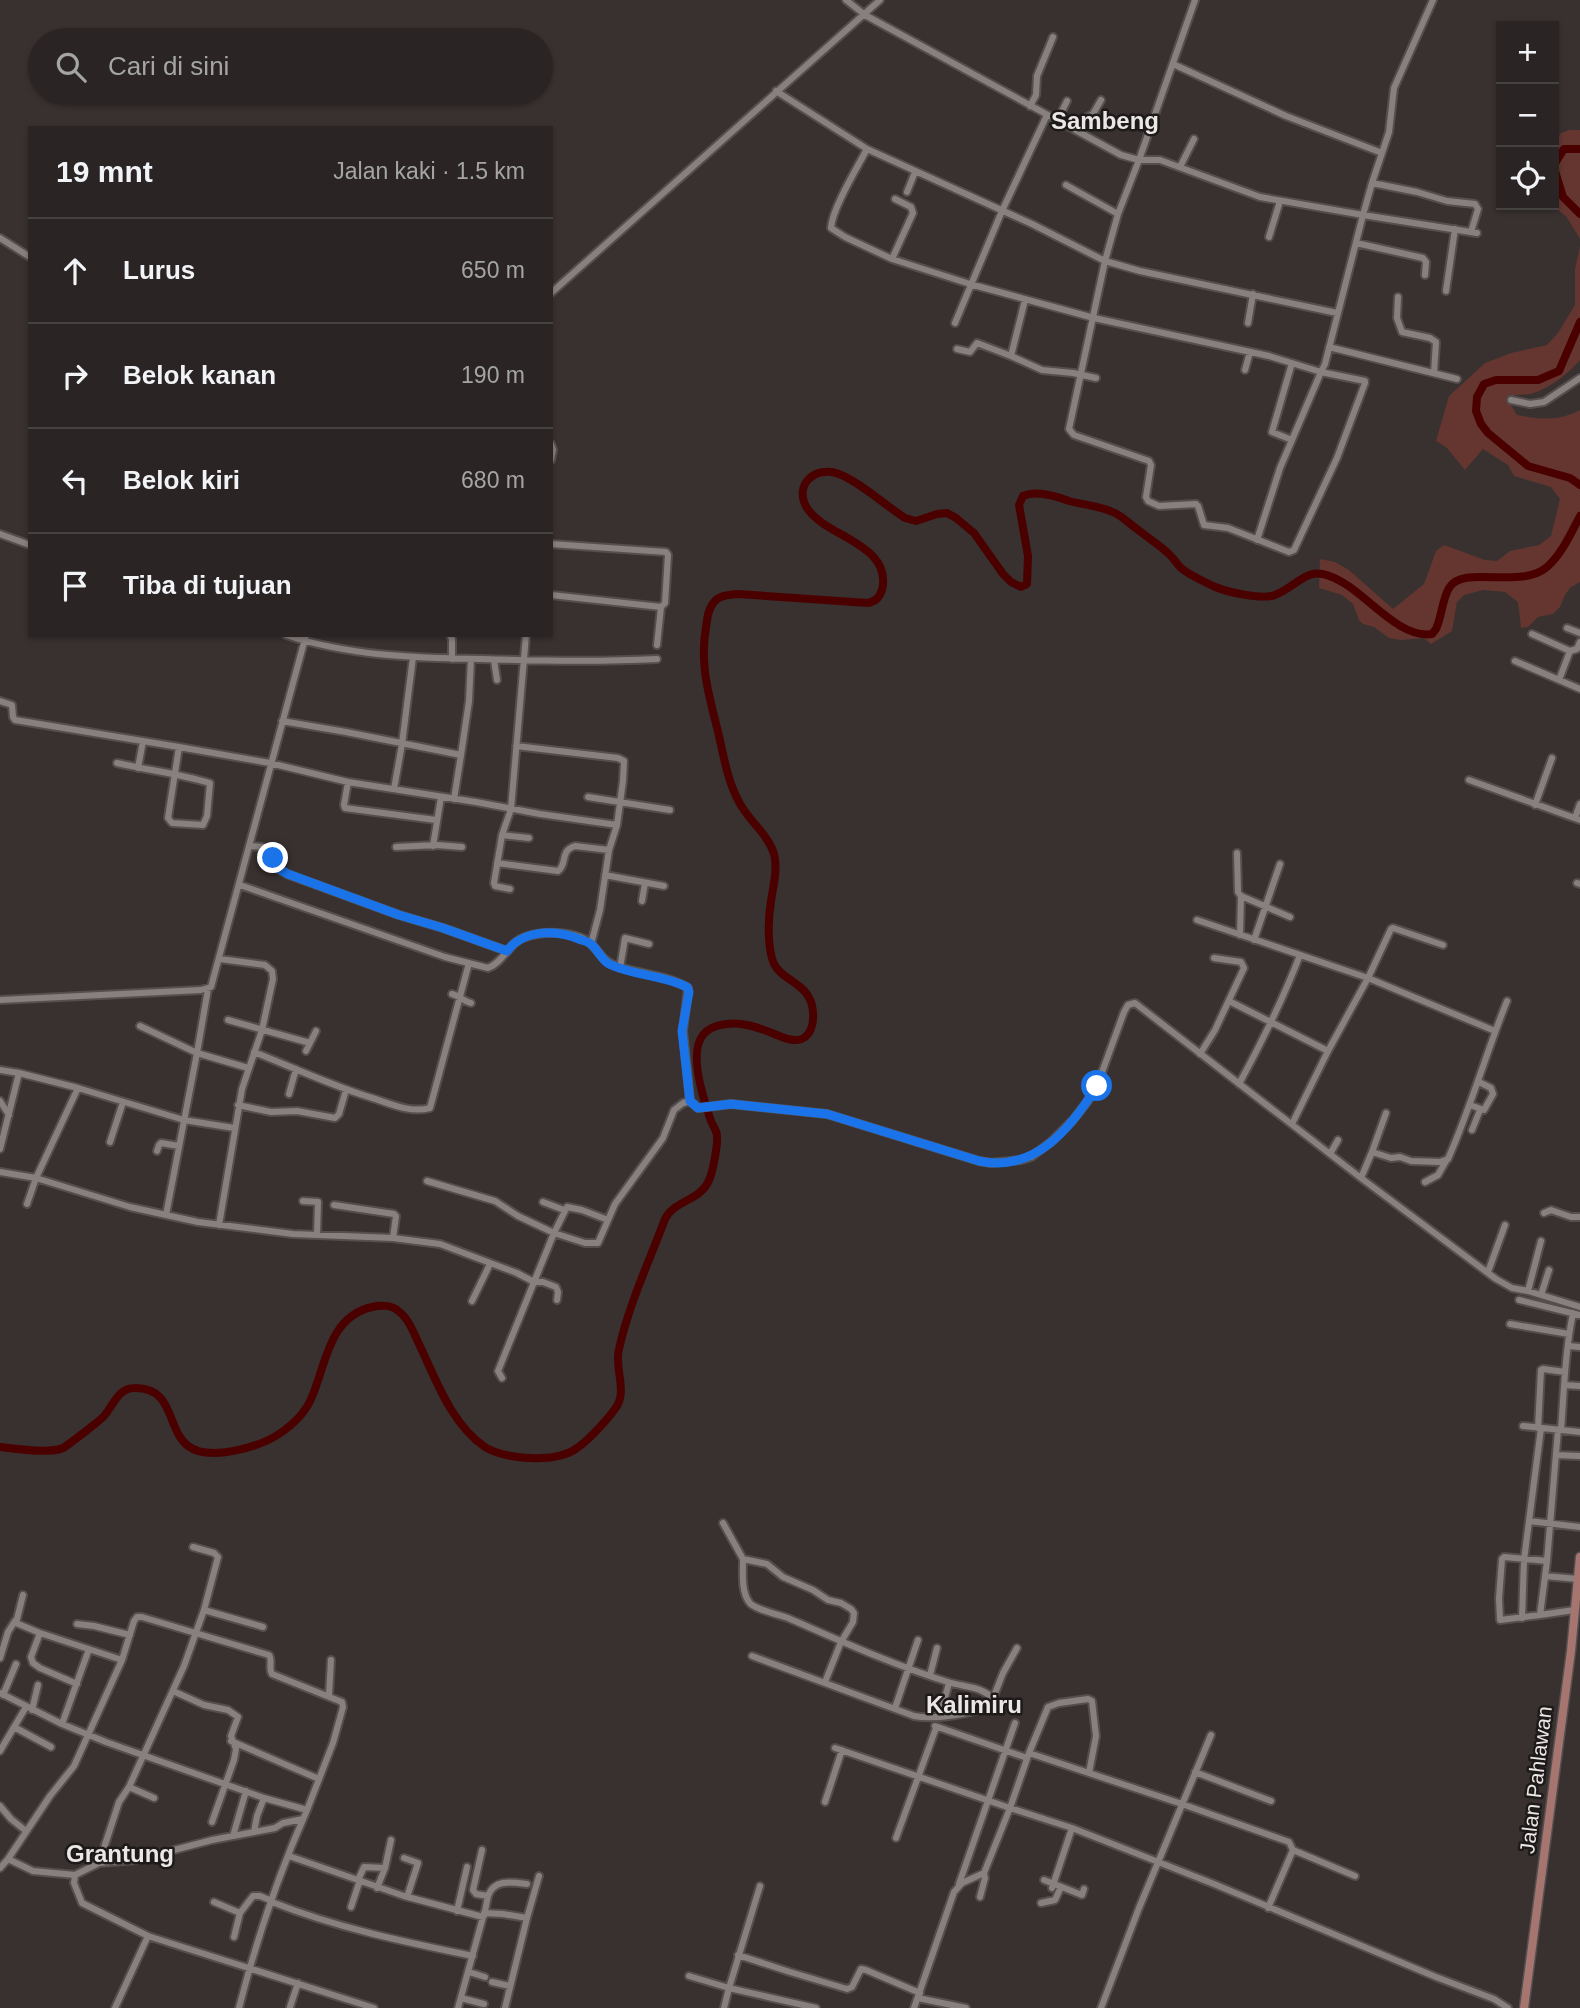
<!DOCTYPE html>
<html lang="id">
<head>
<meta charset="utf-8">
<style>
  :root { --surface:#2a2524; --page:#322d2c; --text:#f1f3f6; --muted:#a5a5a6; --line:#464241 }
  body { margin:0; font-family:Arial,sans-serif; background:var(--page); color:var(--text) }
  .controls { position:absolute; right:21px; top:21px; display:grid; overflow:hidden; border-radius:0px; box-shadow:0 2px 5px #0004 }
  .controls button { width:63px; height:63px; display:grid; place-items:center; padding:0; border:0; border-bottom:2px solid var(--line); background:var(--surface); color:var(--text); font:35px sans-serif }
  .stop { position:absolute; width:21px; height:21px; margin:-16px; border:5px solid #1a73e8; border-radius:50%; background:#fff }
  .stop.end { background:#1a73e8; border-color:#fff; box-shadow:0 2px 7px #0008 }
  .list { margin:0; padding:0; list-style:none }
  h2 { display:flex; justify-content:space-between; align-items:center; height:91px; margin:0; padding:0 28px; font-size:30px }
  h2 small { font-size:23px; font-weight:400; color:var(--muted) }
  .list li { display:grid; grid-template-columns:46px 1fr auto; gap:21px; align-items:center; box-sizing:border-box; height:105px; padding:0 28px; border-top:2px solid var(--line) }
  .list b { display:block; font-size:26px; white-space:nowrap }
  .list em { font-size:23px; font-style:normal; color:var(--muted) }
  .icon { flex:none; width:38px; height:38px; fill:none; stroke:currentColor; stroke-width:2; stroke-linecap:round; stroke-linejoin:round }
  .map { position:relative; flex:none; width:1580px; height:2008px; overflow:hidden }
  .search { position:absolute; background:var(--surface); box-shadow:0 2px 5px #0004; left:28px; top:28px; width:525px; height:77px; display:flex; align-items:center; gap:18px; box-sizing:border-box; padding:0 24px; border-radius:38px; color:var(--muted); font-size:26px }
  .panel { position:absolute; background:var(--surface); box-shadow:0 2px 5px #0004; left:28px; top:126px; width:525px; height:511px; border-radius:0px }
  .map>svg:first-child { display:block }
</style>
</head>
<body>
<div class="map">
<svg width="1580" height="2008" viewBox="0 0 1580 2008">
  <rect width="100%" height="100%" fill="#383130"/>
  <path fill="#64362f" d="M1570,130h10v109l-14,-23 -15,-11h3v-63l7,-9z
    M1580,246v114c-12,14 -29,27 -46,33 -9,3 -18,0 -28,4l11,18c24,4 40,7 63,-5v172l-10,6 -5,7 -5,12 -7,7 -15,3 -10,10 -7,1 -3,-26 -13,-10 -22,-2 -19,5 -7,7 -5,29 -21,13 -7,-6 -23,2 -12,-2 -15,-11 -11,-3 -4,-4 -6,-16 -11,-9 -23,-7 1,-29 15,3 14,8 44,39 31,-25 12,-33 8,-6 41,15 12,1 13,-10 29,-6 12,-9 9,-37 -9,-12 -37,-11 -6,-11 -25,-16 -18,21 -19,-23 -10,-6 13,-45 36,-33 26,-10 36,-8 11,-12 17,-28v-36z"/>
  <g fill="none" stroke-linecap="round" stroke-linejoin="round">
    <path stroke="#4b0000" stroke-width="8" d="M1554,165l10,-16h16
      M1554,168l9,29 17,17
      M1580,322l-21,49 -21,9h-42l-12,4 -7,13 -1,14 5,13 7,9 40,33 42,12 10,7
      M0,1447c16,2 49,7 63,1 5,-3 38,-28 42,-33 8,-10 14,-27 29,-27 41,-1 32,41 54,58 21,16 71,1 91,-12 12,-8 26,-21 32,-35 15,-33 17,-82 61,-92 8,-2 19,-2 25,3 12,8 17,24 23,36 16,34 32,79 65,101 14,9 40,12 57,11 10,0 26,-3 35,-10 12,-8 32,-30 40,-42 10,-17 -3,-39 2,-57 10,-45 30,-87 46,-130 10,-20 36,-17 45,-41 3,-9 8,-33 7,-42 0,-5 -4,-10 -6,-15 -7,-20 -23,-68 -8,-86 5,-7 15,-10 23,-11 16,-2 31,3 46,9 8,3 17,8 25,7 14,-1 17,-17 16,-28 -2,-29 -30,-30 -39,-48 -7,-16 -6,-45 -3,-63 2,-14 7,-32 3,-47 -6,-20 -26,-34 -35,-52 -11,-20 -15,-44 -20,-66 -9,-38 -20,-69 -13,-109 1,-8 2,-18 8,-25 6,-7 15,-7 24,-8l130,9c8,-2 11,-5 14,-13 11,-46 -57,-53 -75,-82 -14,-23 8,-43 32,-34 21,8 47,32 66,44l11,3 21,-7 10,-1 9,5 18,15 29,41 8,8 10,5 6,-3 1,-28 -9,-51 4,-9c13,-6 33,0 46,5 15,4 32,5 46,12 8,4 15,11 22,16 11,9 23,16 33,26 4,4 7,9 11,13 8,7 22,13 32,18 13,6 49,14 62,9 28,-11 31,-34 67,-13 26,14 58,57 90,52l4,-5c6,-13 6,-29 13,-41 14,-24 71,2 98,-21 15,-13 24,-34 33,-51"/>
    <g stroke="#544f4e" stroke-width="10">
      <path id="minor" d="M846,0l19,15 256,140 18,5h21l100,37 103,18 9,-32 17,-51 5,-44 39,-88
        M1195,0l-56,160 -21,54 -13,47 -36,168 5,6 75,26 2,4 -5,32 2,4 11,5 37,-2 2,2 6,19 24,3 61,24 5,-2 43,-92 28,-75v-2l-44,-9 -41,96 -23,72
        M1173,64l113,52 96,37
        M776,91l91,58 165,75 73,37 35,10 197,42
        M1030,106l6,-11 1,-19 16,-39
        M1057,121l10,-20
        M1069,127l24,-13 8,-14
        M867,149c-10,19 -35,60 -36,79l14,9 47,22 78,25 124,34 175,38 52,16 4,-8 38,-149 114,18
        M1180,167l14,-28
        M1372,183l45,9 30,9 28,3 3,5 -7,23
        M1066,185l52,29
        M907,192l8,-20
        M1269,237l11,-36
        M0,238l30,19
        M1356,243l67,15 3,4 -1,13
        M892,259l21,-46 -2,-6 -16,-8
        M1446,291l9,-62
        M551,293l329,-293
        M1398,297l-1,21 5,14 28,6 6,4 -2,31
        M1025,300l-14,56 31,14 31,3 23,5
        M955,323l47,-112 45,-96
        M1248,323l5,-29
        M1329,347l128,32
        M957,349l13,3 7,-9 34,13
        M1292,363l-20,69 20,8
        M1245,370l5,-18
        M1511,400l19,4 14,-2 36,-24
        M551,444l2,6 -2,10
        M0,534l30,11
        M551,544l115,8 2,3 -3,48 -4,4 -4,38
        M551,595l110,12
        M1567,628l13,5
        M1532,634l38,17 -11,29
        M286,635c63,21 130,23 195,24 59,2 118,3 176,0
        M450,635l2,4v20
        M1570,651l7,-2 3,-7
        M494,660l3,20
        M1515,661l65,28
        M0,701l12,4 1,12 2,3 164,27
        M282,721l64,11 115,23 8,-54 2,-42
        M516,746l102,12 6,3 -1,20 -6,44 -8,25 -9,60 -9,34
        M117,763c31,7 63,11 93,20l-3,33 -4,9 -31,-2 -4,-5 11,-71 91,16 78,19 128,20 64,12 77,11
        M138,768l5,-27
        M1469,780l111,40
        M348,782l-4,23 1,3 91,12
        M394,789l8,-45 11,-87
        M588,797l82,13
        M454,799l7,-44
        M1535,805l17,-47
        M1575,818l5,-14
        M502,835l27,3
        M250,846l12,1 7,3 8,18 10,6 112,41 44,13 64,23
        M433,846l8,-49
        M396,847l41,-2 25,2
        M1237,853l1,39 3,4
        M497,863l61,8c10,-7 1,-20 17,-25l34,4
        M605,875l59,11
        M1577,883l3,1
        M240,885l205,72 43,11c16,-6 21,-26 37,-31 19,-6 53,-7 67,8 9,9 12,17 24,21 23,8 52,9 72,22l-5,43 7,70 8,7 33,-4 96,10 152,47 12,2 30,-3 10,-3 20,-15 22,-22 14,-18 10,-16 27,-74 4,-7 7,-2 226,175 135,101 16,9 16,3 52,16
        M510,889l-15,-3 -1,-3 8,-48 9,-26 15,-174
        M642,901l3,-18
        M1197,920l171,58 127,53
        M1240,935l1,-39 49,21
        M1254,940l26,-76
        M620,968l5,-30 24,6
        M452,994c8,2 11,7 19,9
        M0,1000l201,-10 10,-3 95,-352
        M1229,1001l99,50
        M228,1020l82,23 -4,8
        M140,1026l57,27 51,15
        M310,1043l6,-12
        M254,1052c38,15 74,32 112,44 21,6 43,18 64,12l39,-145
        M1200,1054l15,-24 29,-62 -3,-6 -27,-4
        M0,1070l19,3
        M1239,1084c23,-42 44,-85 61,-129
        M289,1094l7,-25
        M0,1101l9,14
        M238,1105l33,7 26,-1 38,7 4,-4 7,-24
        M1470,1105l14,5 9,-16 -2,-6 -12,-6
        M1386,1113l-14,39 19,6 9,-1 11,4 29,1 8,-3c23,-52 38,-106 59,-158
        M1292,1124l36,-73 40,-73 23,-49 2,-1 50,17
        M1472,1130l8,-20
        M110,1142l13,-40
        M0,1149l19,-76 59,15 106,32 50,8
        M157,1151l2,-6 2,-2 18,3
        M1330,1154l8,-14
        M0,1172l36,6 94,29 68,15 95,12 100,4 47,6 77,29 17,9 20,-49 31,10h13l17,-39 48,-66 11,-28 9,-7 7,-2
        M1361,1178l11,-26
        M427,1181l68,20 23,15 36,17 13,-26 15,3 26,10
        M1425,1182l13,-7 8,-14
        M303,1201l15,1 -1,33
        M543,1202l21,8
        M27,1204l9,-26 42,-90
        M334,1205l60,9 2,2 -3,22
        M1544,1213l7,-3 20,7h9
        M166,1215l31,-162 11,-64
        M219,1225l23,-136 20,-59 11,-51 -1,-8 -7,-6 -45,-6
        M1488,1272l17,-47
        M1528,1291l13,-50
        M1541,1295l8,-25
        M1519,1300l61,15
        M472,1301l18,-37
        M1510,1324l59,10
        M1568,1346l12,1
        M502,1378l-4,-7 36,-89h9l13,5 2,5 -1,8
        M1564,1385l16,1
        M1523,1426l57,6
        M1538,1428l3,-58 2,-1 22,3
        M1558,1430l-11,131 -7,54 34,-5
        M1561,1430c3,-39 4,-78 12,-117
        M1556,1455l24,1
        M1529,1521l51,6
        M723,1523l20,36 24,5 16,13 30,13 15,10 13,3 10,6 3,4 -1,9 -12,20 -16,40
        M743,1559c0,13 -2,32 6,43 4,7 31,13 39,16 53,23 105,47 160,64 15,5 34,4 45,17
        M1545,1576l33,3
        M204,1610l59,17
        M1540,1615l-40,5 -1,-22 3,-39 2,-2 43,4
        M1522,1618l2,-58 17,-132
        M77,1624l17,2 36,9
        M40,1633l-9,24 2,6 7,5 37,16
        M752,1656l162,60c20,4 57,-2 76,-10l13,-33 14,-25
        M0,1658l8,-26 7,-11
        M122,1660l12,-39 3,-4h5l127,38c4,5 -1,13 3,19l70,28 1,5 -10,36 -26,67
        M930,1675l7,-27
        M173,1691l31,14 24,5 10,7 -7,19 5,13 -2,11 -22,62
        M0,1693l62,31 44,18 158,56 43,12c-28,63 -51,131 -68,198
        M3,1695l13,-31
        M329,1695l2,-35
        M895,1708l23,-68
        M32,1710l6,-25
        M940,1716l9,-33
        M62,1724l27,-75
        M935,1726l92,32
        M14,1727l37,20
        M231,1741l88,38
        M835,1748l175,60 19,-55 19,-46 11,-4 29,-4 4,2 4,35 -7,37
        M0,1751l26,-44
        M1029,1753l153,51 107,38 4,8 -25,58
        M1195,1772l76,29
        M129,1787l25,11
        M825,1802l17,-52
        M0,1806l11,13 15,12
        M254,1832l3,-16 7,-18
        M233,1836l13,-45
        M896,1838l40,-110
        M482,1850l-9,40 3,4 12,2 -4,20
        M1293,1850l62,26
        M289,1856l115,40 79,21 -25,91
        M404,1858l14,5 -11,34
        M8,1859l25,12 42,4 24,-12 37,-3 76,-20 63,-12 8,-5 20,-4
        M99,1863l20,-61 10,-15 55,-121 20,-56 14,-53 -4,-4 -21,-6
        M0,1868l8,-9 42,-63 24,-30 48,-106 -82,-27 -24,-10 7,-28
        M75,1875l-1,8 8,20 66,33 226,72
        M358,1880l6,-13 21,1
        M1044,1880l38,15 2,-6
        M959,1884l56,-161
        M377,1888l8,-20 6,-28
        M1052,1888l20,-60
        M488,1896c6,-17 23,-14 39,-12
        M980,1897l5,-19 -1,-5
        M214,1902l26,11 13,-17h7l12,5
        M272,1902c65,26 133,40 201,54
        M1041,1903l14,-3 6,-13
        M351,1907l9,-27
        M457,1911l10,-44
        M484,1913l19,1 24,4 -22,90
        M527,1918l12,-42
        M234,1937l6,-24
        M738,1955l52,17 57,17 5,-2 9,-18 5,1 54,23
        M469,1972l16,5
        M689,1976l40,12 31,-102
        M492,1982l18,4
        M461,1998l23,6
        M918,1998l48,10
        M290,2007l8,-24
        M115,2008l33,-72
        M724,2008l5,-20 87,20
        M914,2008l40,-116 8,-9 22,-10 26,-65 62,20 142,56 222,93 58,22 14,9
        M1101,2008l38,-100 72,-173"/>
    </g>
    <g stroke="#544f4e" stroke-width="11">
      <path id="major" d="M1524,2008l47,-357 9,-94"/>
    </g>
    <use href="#minor" stroke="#88807f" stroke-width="6"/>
    <use href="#major" stroke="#a7756f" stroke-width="8"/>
  </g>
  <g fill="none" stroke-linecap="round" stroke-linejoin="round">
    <path stroke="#1a73e8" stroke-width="9" d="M273,858l4,10 11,6 111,41 44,13 64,23c17,-22 50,-22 74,-11 4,1 8,2 10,4 7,6 10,15 18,20 25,12 54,11 78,23l2,5 -7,39 8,70 8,7 33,-4 96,10 152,47c56,12 92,-33 118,-75"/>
  </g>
  <g text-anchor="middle" stroke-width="5" stroke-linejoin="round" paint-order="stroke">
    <g font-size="21" fill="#ebe7e6" stroke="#1d1a19">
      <text transform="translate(1536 1780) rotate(-83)" y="7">Jalan Pahlawan</text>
    </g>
    <g font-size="24" font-weight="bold" fill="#ebe7e6" stroke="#1d1a19">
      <text x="1105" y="129">Sambeng</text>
      <text x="974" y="1713">Kalimiru</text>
      <text x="120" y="1862">Grantung</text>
    </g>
  </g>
</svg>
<div class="controls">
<button>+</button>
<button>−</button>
<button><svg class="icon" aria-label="locate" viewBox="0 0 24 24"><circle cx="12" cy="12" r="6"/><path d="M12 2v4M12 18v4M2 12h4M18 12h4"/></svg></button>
</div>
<div class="stop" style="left:1097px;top:1086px"></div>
<div class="stop end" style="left:273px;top:858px"></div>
<div class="search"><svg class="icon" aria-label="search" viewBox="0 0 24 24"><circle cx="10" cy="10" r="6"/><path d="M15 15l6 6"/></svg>Cari di sini</div>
<section class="panel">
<h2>19 mnt<small>Jalan kaki · 1.5 km</small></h2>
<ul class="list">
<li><svg class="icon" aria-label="ahead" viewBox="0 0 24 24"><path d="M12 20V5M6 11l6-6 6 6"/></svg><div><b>Lurus</b></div><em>650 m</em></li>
<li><svg class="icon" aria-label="right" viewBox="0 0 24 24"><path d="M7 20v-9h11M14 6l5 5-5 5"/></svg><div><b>Belok kanan</b></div><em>190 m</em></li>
<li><svg class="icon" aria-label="left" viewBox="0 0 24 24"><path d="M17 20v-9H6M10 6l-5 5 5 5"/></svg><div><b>Belok kiri</b></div><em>680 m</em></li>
<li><svg class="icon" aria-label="arrive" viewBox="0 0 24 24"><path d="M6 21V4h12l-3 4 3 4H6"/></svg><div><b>Tiba di tujuan</b></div></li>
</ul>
</section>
</div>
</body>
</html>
